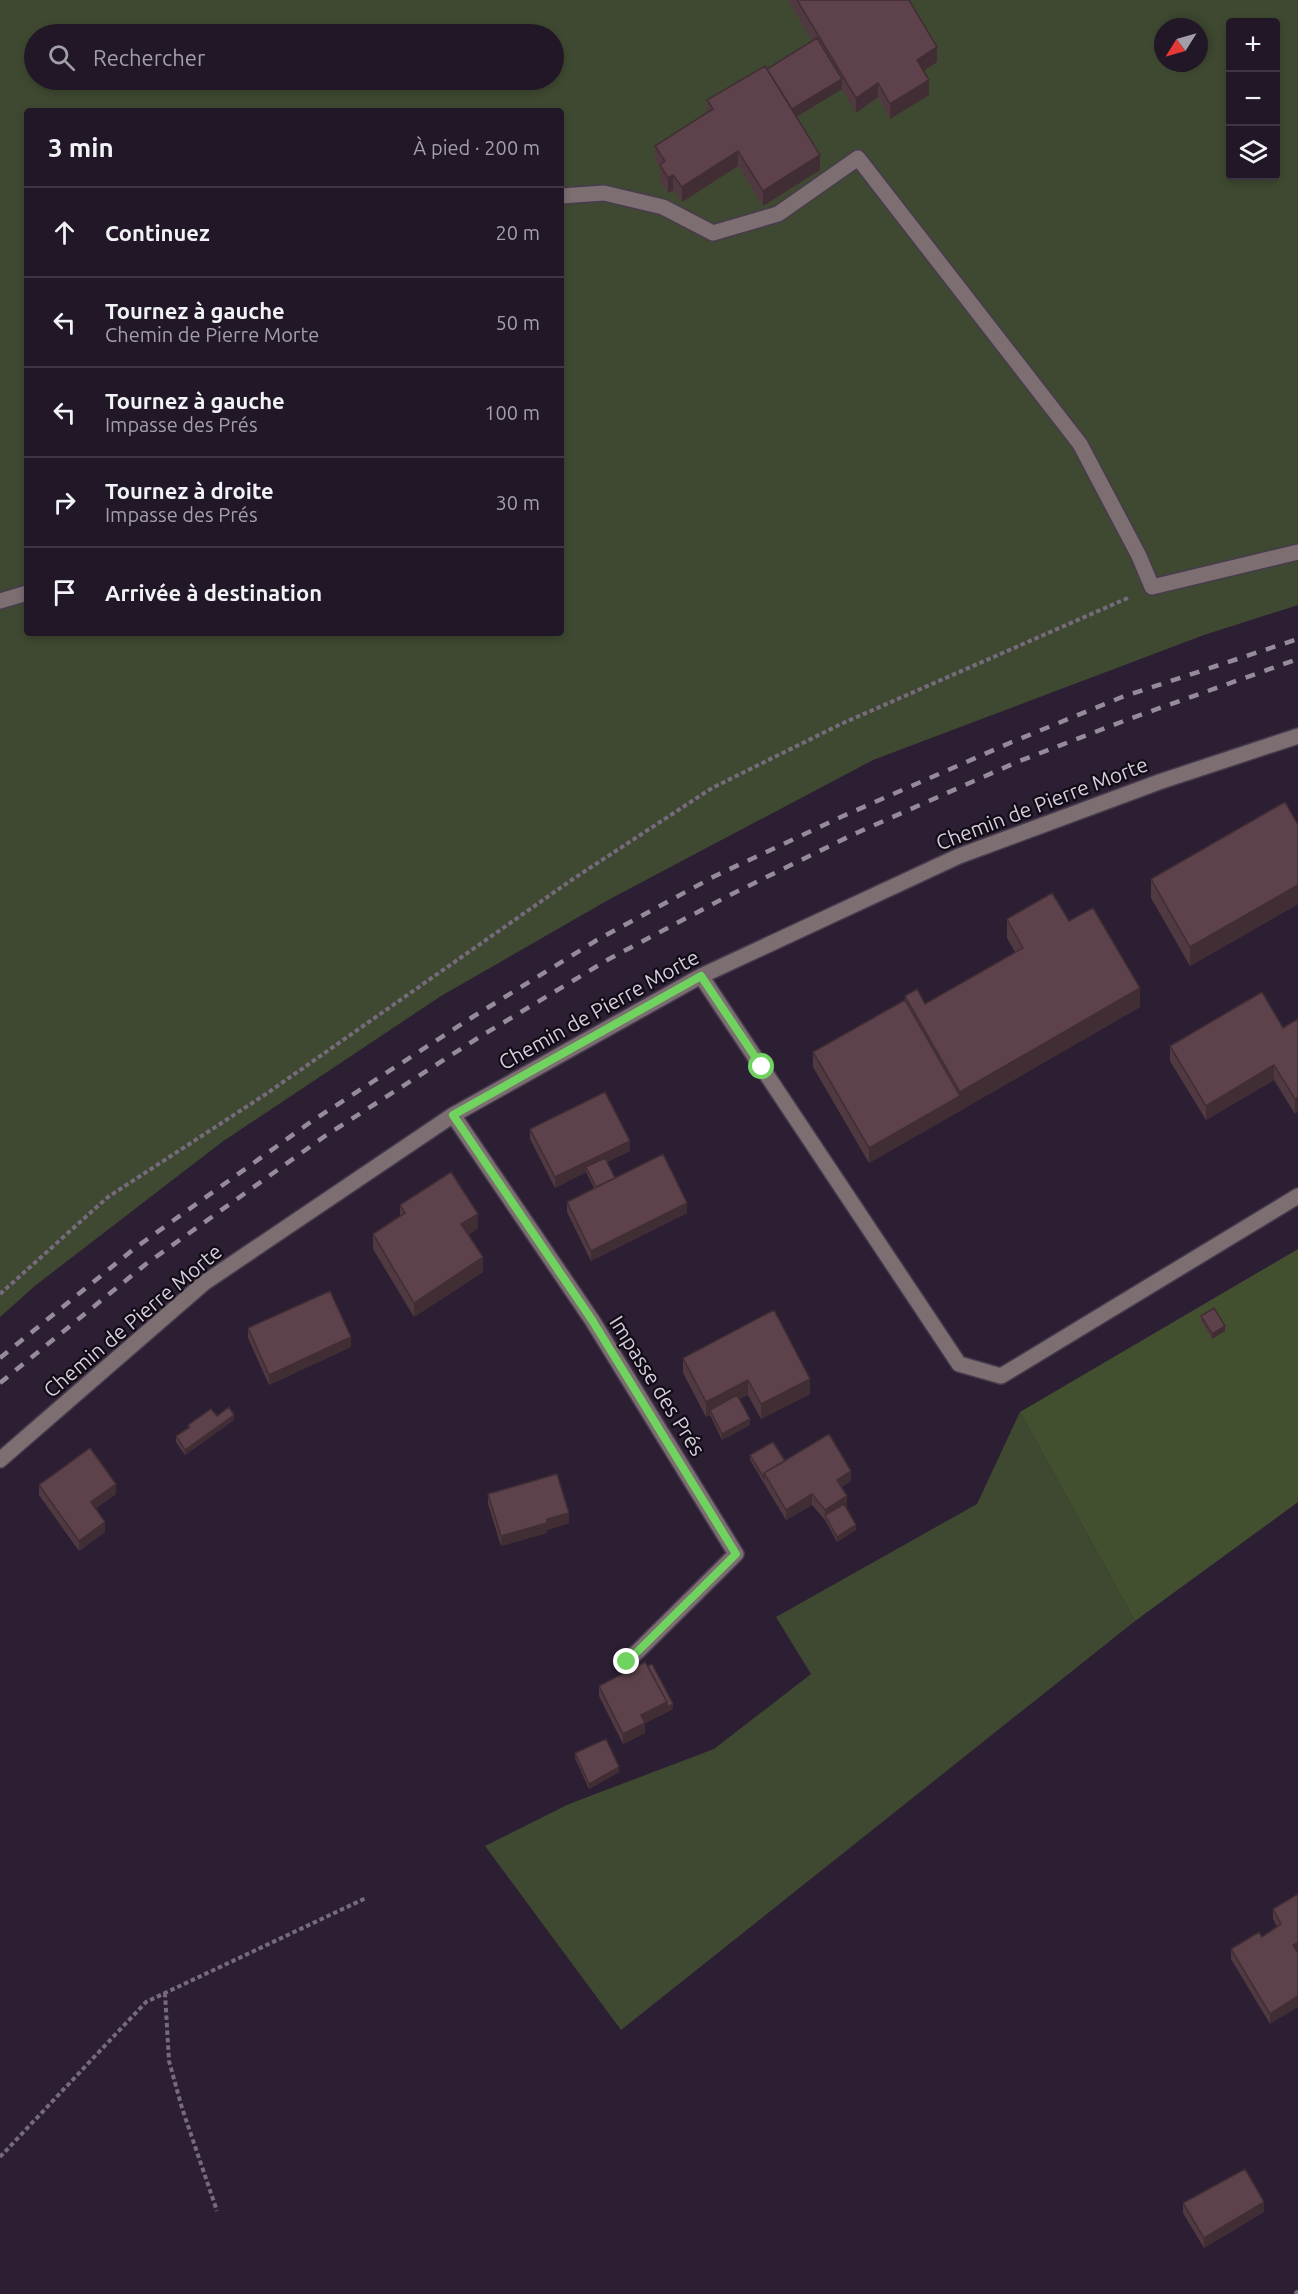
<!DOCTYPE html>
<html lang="fr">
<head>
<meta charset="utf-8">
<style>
  :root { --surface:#211726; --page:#29202e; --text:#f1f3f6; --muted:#a29fa7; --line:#3e3643 }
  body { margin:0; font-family:Ubuntu,sans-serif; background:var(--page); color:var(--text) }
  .controls { position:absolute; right:18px; top:18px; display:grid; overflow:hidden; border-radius:6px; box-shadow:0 3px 9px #0003 }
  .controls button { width:54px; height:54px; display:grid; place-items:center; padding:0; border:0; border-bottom:2px solid var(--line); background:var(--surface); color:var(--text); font:30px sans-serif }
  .compass { position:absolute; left:1154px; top:18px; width:54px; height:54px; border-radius:50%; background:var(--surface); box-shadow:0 3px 9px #0003; rotate:233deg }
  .stop { position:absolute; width:18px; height:18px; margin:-14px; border:4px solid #70d35f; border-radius:50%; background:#fff }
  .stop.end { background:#70d35f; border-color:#fff; box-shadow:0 2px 6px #0008 }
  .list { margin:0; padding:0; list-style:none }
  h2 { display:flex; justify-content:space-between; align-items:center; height:78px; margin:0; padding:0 24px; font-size:26px }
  h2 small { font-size:20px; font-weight:400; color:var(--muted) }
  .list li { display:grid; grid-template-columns:39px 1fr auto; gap:18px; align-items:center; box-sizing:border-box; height:90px; padding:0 24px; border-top:2px solid var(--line) }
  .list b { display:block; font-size:22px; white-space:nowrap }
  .list p { margin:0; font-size:20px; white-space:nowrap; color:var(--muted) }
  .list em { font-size:20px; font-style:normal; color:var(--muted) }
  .icon { flex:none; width:33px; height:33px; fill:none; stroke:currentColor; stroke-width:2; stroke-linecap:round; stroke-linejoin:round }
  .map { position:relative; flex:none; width:1298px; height:2294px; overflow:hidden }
  .search { position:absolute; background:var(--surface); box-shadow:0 3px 9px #0003; left:24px; top:24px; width:540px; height:66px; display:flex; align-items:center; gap:15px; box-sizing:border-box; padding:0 21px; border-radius:33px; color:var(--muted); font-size:22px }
  .panel { position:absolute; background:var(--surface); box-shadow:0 3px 9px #0003; left:24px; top:108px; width:540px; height:528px; border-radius:6px }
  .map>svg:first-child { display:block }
</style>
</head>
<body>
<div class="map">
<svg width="1298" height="2294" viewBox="0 0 1298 2294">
  <rect width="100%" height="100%" fill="#2c1f33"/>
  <path fill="#3f4931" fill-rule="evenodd" d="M0,0h1298v605l-94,30 -331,125 -263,139 -169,97 -219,146 -186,143 -36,32zM1230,22h46v154h-46zM1163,27h36v36h-36zM34,34h520v46h-520zM27,111h534v522h-534z
    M1020,1412l115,209 -514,409 -136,-184 84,-42 145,-55 97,-75 -35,-57 201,-113z"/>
  <path fill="#435030" d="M1298,1249v253l-163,119 -115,-209z"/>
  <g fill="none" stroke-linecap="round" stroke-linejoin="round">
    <g stroke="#473b4e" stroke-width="18">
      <path id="minor" d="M561,196l43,-3 59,14 50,26 65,-19 80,-56 222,286 59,112 13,31 146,-35
        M0,601l27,-8
        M701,976l258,388 42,12 297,-180
        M453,1115l139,205 144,234 -109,108
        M0,1460l204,-177 249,-168 248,-139 258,-120 200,-74 139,-46"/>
    </g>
    <path stroke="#766b7d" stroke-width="4" stroke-dasharray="4.5 3" stroke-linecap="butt" d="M0,1294l108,-97 158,-103 307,-215 139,-91 129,-64 289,-127
      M165,1993l4,68 13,47 35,103
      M0,2157l146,-155 220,-104
      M1295,2294l3,-3"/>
    <use href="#minor" stroke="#7c6e71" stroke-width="15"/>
    <path stroke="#958b9b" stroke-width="4.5" stroke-dasharray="10 10" stroke-linecap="butt" d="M0,1358l135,-110 177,-127 159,-103 126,-78 118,-64 128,-60 169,-74 110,-45 176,-58
      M0,1383l146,-119 179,-128 156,-100 128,-77 119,-63 124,-61 165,-73 112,-43 169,-60"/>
  </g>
  <path fill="#503940" d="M788,0h121l28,62 -13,8 5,25 -39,24 -12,-22 -22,16 -14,-24 -46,28 24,53 -57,36 -25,-40 -56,36 -9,-12 -5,3 -8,-13v-12l-5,-8v-14l52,-33v-13l60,-31 45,-28z
    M1298,825v79l-108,62 -39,-68v-19z
    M1007,919l62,2 71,86 -271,156 -56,-96v-15l92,-52v-4l20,8 90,-52 -8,-14z
    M1298,1019l-3,95 -21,-34 -68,40 -36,-59v-15l113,-18z
    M530,1129l100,22 -23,11 8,16 72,35 -96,48 -24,-49v-10l27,-14 -8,-16 -31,16 -25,-49z
    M400,1205l78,23 -10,7 15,37 -69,45 -41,-68v-15l27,-18z
    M1201,1316l24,15 -13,8 -11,-18z
    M248,1328l103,19 -82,38 -21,-47z
    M683,1358l127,36 -49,25 -13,-24 -9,4 11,26 -28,15 -12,-25 -4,2 -23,-44z
    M217,1416l17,4 -49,35 -9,-13v-6l12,-8v-3z
    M750,1455l35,6 66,20 -10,6 6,20h-1l10,23 -19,12 -12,-22 -13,-15 -26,15 -36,-60z
    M39,1485l77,9 -20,14 9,24 -26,19 -40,-56z
    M488,1494l81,29 -22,7v3l-46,13 -13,-42z
    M645,1662l28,47 -28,14v10l-22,11 -24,-48v-10z
    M575,1753l44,19 -30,17 -14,-31z
    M1298,1894l-28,130 -39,-65v-10l31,-12 15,-10 -4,-8v-10z
    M1183,2203l81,9 -60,36 -21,-35z"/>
  <path fill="#412e34" d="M937,47v15l-20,13v-15z
    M842,79v10l-52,32v-10z
    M929,80v15l-39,24v-15z
    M878,83v14l-22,16v-15z
    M738,151v15l-56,36v-15z
    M820,155v15l-57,36v-15z
    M673,175v15l-5,3v-15z
    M1298,885v19l-108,62v-19z
    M1140,988v19l-180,104v-19z
    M1274,1065v15l-68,40v-14z
    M960,1096v15l-91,52v-15z
    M1298,1097v15l-3,2v-15z
    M630,1141v10l-42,20 -2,-4v5l-31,16v-11z
    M687,1203v10l-96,48v-10z
    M478,1214v14l-17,11v-15z
    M483,1257v15l-69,45v-14z
    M1225,1326v5l-13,8v-5z
    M351,1337v10l-82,38v-10z
    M810,1379v15l-49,25v-15z
    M748,1380v15l-36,19 -2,-4v5l-4,2v-15z
    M234,1415v5l-49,35v-5z
    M750,1419v6l-28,15v-6z
    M851,1471v10l-14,9v-10z
    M116,1484v10l-25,18v-10z
    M812,1494v11l-26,15v-10z
    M847,1496v11l-20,11 -2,-3v-5z
    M569,1513v10l-22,7v3l-46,13v-10l46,-17z
    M105,1522v10l-26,19v-10z
    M856,1525v5l-19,12v-5z
    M667,1702v10l-22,11v10l-22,11v-10l18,-19z
    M673,1704v5l-6,3v-5z
    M619,1767v5l-30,17v-5z
    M1298,1943v10l-5,-8z
    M1298,1996v11l-28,17v-10z
    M1264,2202v10l-60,36v-10z"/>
  <path fill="#5d424b" stroke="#412e34" stroke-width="1.5" d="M797,0h112l28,47 -20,13 12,20 -39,24 -12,-21 -22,15z
    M817,38l25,41 -50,30 -25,-40z
    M765,66l55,89 -57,36 -25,-40 -56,36 -9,-12 -5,3 -8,-13 5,-4 -10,-15 58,-37 -6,-9z
    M1285,802l13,23v60l-108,62 -39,-68z
    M1052,893l17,28 24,-13 47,80 -180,104 -55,-96 12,-7 8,15 98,-56 -16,-29z
    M1262,992l21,36 15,-9v78l-3,2 -21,-34 -68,41 -36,-60z
    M905,1000l55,96 -91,52 -56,-96z
    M605,1092l25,49 -75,36 -25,-48z
    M663,1154l24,49 -96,48 -24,-49z
    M605,1158l10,20 -19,9 -10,-20z
    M451,1172l27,42 -17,10 22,33 -69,46 -41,-69 32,-21 -5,-8z
    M330,1291l21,46 -82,38 -21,-47z
    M1214,1308l11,18 -13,8 -11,-18z
    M774,1310l36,69 -49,25 -13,-24 -42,22 -23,-44z
    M737,1395l13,24 -28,15 -12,-24z
    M229,1407l5,8 -49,35 -9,-14 14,-9 -2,-2 23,-16 6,7z
    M829,1434l22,37 -14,9 10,16 -22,14 -13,-16 -26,16 -22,-37z
    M773,1442l12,19 -21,12v5l-14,-23z
    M90,1448l26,36 -25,18 14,20 -26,19 -40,-56z
    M557,1474l12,39 -22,6v4l-46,13 -13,-42z
    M844,1504l12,21 -19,12 -12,-22z
    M645,1662l22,40 -26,13 4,8 -22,11 -24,-48z
    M652,1664l21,40 -6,3v-5l-19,-36z
    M606,1739l13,28 -30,17 -14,-31z
    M1298,1894v49l-5,2 5,8v43l-28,18 -39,-65 28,-17 3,5 19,-13 -8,-15z
    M1245,2169l19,33 -60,36 -21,-35z"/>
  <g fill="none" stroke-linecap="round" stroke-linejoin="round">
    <path stroke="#70d35f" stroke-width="8" d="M627,1662l109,-108 -144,-234 -139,-205 248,-139 61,91"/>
  </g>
  <g text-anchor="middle" stroke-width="4.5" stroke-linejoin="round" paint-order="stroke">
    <g font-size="21" fill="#d6cedc" stroke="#110c15">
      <text transform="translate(1042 804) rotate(-21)" y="7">Chemin de Pierre Morte</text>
      <text transform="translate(599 1010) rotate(-29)" y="7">Chemin de Pierre Morte</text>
      <text transform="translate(133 1321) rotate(-40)" y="7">Chemin de Pierre Morte</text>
      <text transform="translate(657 1386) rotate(58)" y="7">Impasse des Prés</text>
    </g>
  </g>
</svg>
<div class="controls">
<button>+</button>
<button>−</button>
<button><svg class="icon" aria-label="layers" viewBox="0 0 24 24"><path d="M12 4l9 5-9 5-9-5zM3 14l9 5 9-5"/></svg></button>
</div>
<svg class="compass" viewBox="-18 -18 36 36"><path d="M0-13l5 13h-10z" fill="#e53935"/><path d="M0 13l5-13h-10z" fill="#a29fa7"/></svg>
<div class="stop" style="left:762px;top:1067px"></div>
<div class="stop end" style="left:627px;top:1662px"></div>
<div class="search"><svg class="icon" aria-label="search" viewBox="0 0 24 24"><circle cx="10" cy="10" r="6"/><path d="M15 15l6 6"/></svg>Rechercher</div>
<section class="panel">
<h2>3 min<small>À pied · 200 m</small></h2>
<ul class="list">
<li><svg class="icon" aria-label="ahead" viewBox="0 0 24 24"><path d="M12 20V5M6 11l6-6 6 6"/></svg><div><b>Continuez</b></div><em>20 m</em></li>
<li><svg class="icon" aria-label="left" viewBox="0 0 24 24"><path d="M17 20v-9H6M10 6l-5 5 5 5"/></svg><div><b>Tournez à gauche</b><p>Chemin de Pierre Morte</p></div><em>50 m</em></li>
<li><svg class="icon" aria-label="left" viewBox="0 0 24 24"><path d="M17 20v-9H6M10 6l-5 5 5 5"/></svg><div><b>Tournez à gauche</b><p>Impasse des Prés</p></div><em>100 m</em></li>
<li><svg class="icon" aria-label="right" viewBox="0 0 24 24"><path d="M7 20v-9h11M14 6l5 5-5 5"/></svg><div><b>Tournez à droite</b><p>Impasse des Prés</p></div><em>30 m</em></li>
<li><svg class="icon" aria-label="arrive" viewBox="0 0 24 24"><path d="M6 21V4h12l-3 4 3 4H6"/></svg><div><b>Arrivée à destination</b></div></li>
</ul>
</section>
</div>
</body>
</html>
